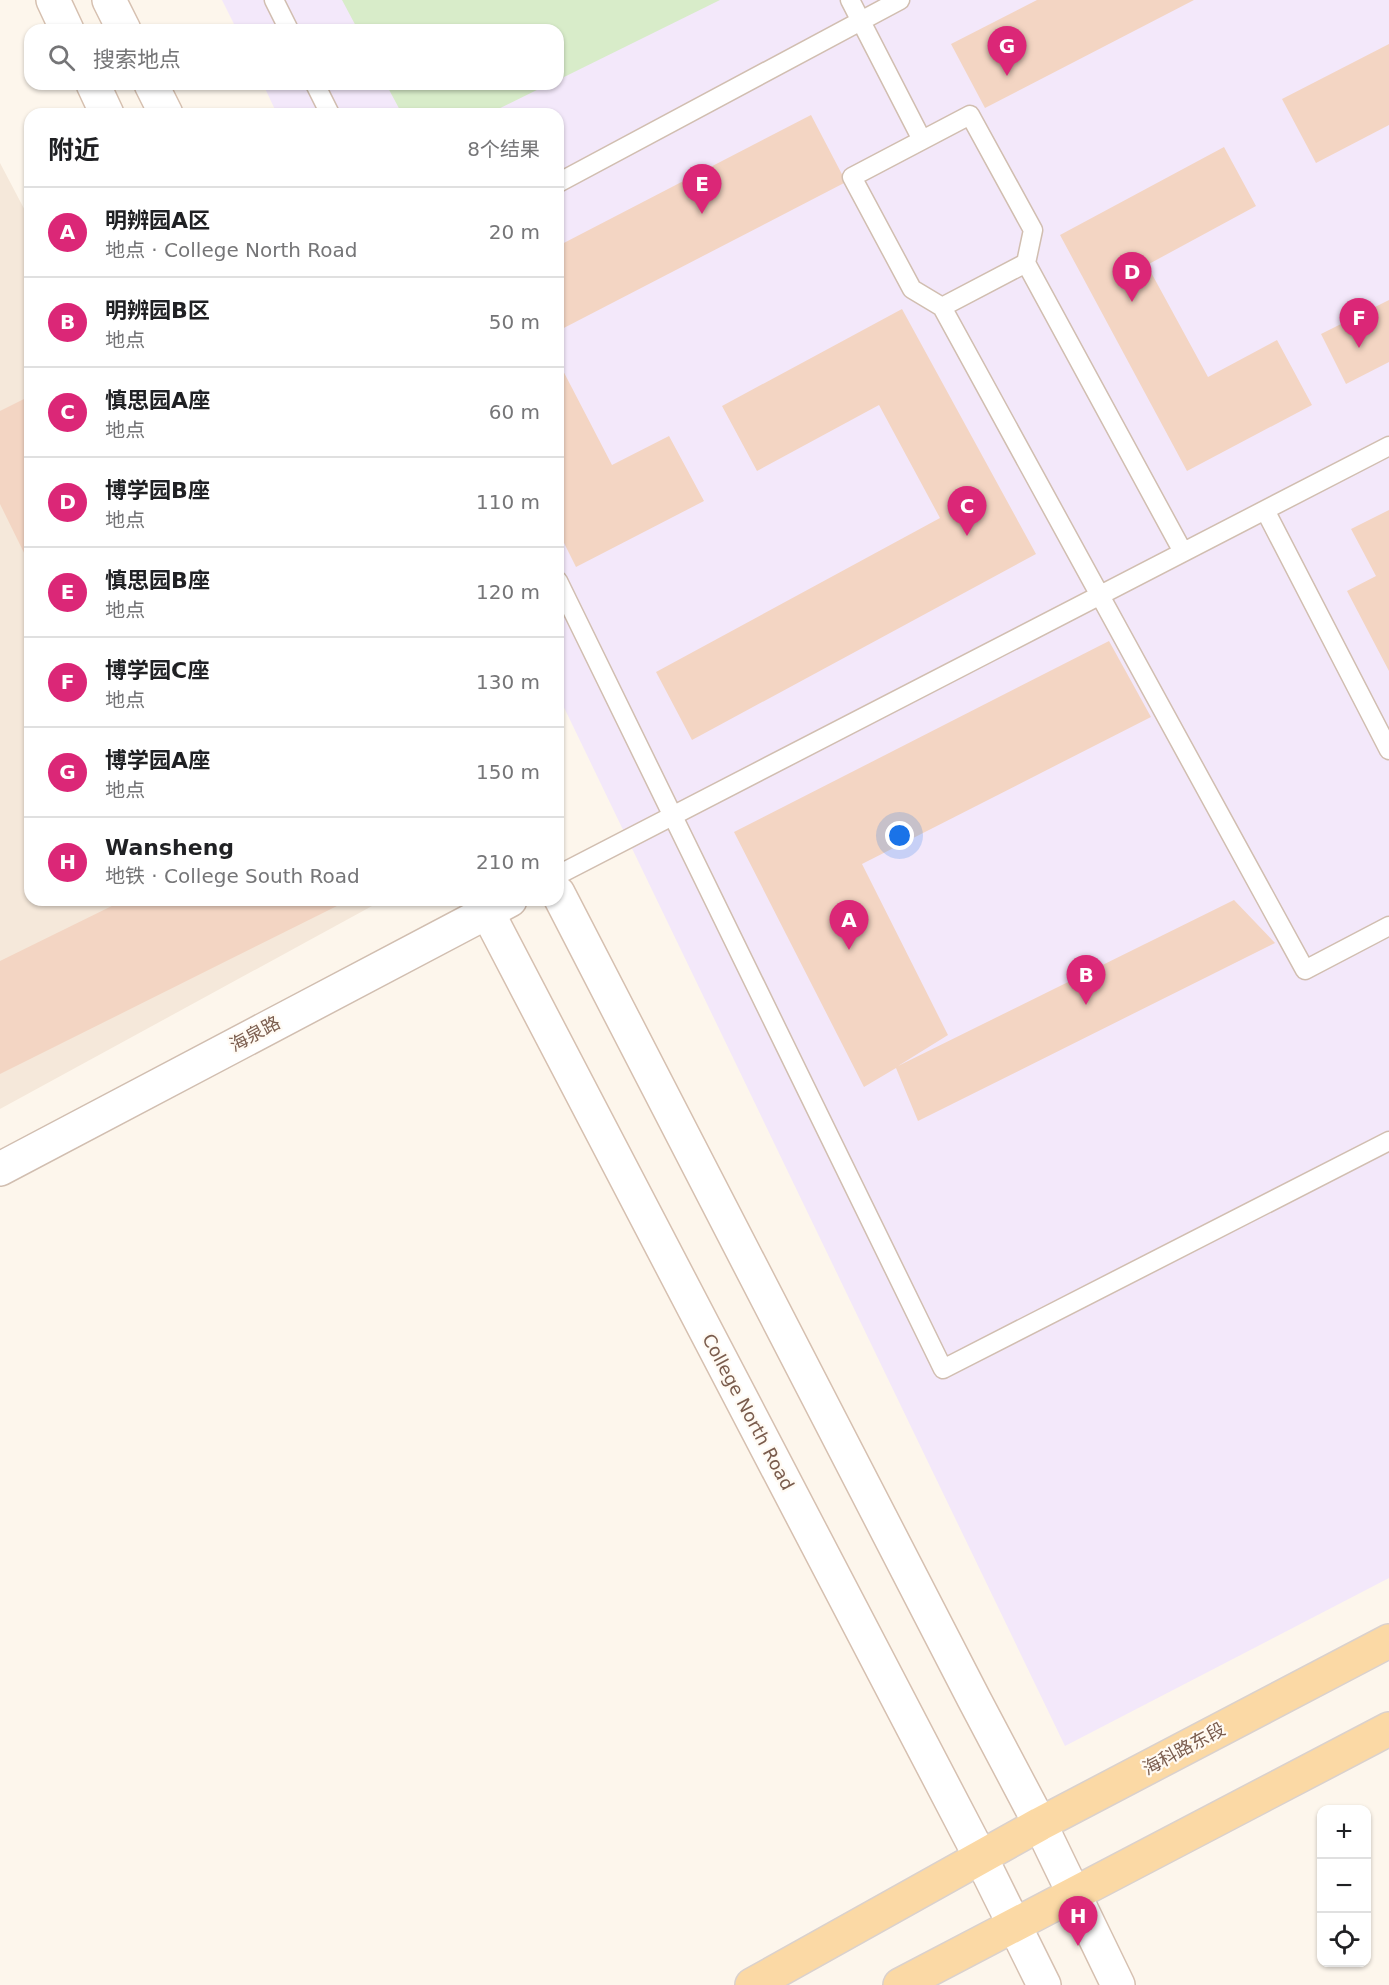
<!DOCTYPE html>
<html lang="zh">
<head>
<meta charset="utf-8">
<style>
  :root { --surface:#fff; --page:#f6f6f6; --text:#202124; --muted:#757577; --line:#e0e0e0; --accent:#db2777 }
  body { margin:0; font-family:"DejaVu Sans","Noto Sans SC",sans-serif; background:var(--page); color:var(--text) }
  .controls { position:absolute; right:18px; bottom:18px; display:grid; overflow:hidden; border-radius:12px; box-shadow:0 2px 4px #0004 }
  .controls button { width:54px; height:54px; display:grid; place-items:center; padding:0; border:0; border-bottom:2px solid var(--line); background:var(--surface); color:var(--text); font:30px sans-serif }
  .you { position:absolute; left:900px; top:836px; width:21px; height:21px; margin:-15px; border:4px solid #fff; border-radius:50%; background:#1a73e8; box-shadow:0 0 0 9px #1a73e833 }
  .badge { display:grid; place-items:center; width:39px; height:39px; border-radius:50%; background:var(--accent); color:#fff; font-size:20px; font-weight:700 }
  .pin { position:absolute; translate:-50% -50px; filter:drop-shadow(0 2px 3px #0008) }
  .pin::after { content:''; position:absolute; top:32px; width:21px; height:18px; background:inherit; clip-path:polygon(0 0,100% 0,50% 100%) }
  .list { margin:0; padding:0; list-style:none }
  h2 { display:flex; justify-content:space-between; align-items:center; height:78px; margin:0; padding:0 24px; font-size:26px }
  h2 small { font-size:20px; font-weight:400; color:var(--muted) }
  .list li { display:grid; grid-template-columns:39px 1fr auto; gap:18px; align-items:center; box-sizing:border-box; height:90px; padding:0 24px; border-top:2px solid var(--line) }
  .list b { display:block; font-size:22px; white-space:nowrap }
  .list p { margin:0; font-size:20px; white-space:nowrap; color:var(--muted) }
  .list em { font-size:20px; font-style:normal; color:var(--muted) }
  .icon { flex:none; width:33px; height:33px; fill:none; stroke:currentColor; stroke-width:2; stroke-linecap:round; stroke-linejoin:round }
  .map { position:relative; flex:none; width:1389px; height:1985px; overflow:hidden }
  .search { position:absolute; background:var(--surface); box-shadow:0 2px 4px #0004; left:24px; top:24px; width:540px; height:66px; display:flex; align-items:center; gap:15px; box-sizing:border-box; padding:0 21px; border-radius:18px; color:var(--muted); font-size:22px }
  .panel { position:absolute; background:var(--surface); box-shadow:0 2px 4px #0004; left:24px; top:108px; width:540px; height:798px; border-radius:18px }
  .map>svg:first-child { display:block }
</style>
</head>
<body>
<div class="map">
<svg width="1389" height="1985" viewBox="0 0 1389 1985">
  <rect width="100%" height="100%" fill="#fdf6ec"/>
  <path fill="#f5e8da" d="M0,163l30,57v680h353l-383,209z"/>
  <path fill="#f3e8fa" d="M222,0h1167v1578l-324,168 -507,-1051v-581h-281l-14,-30h295v-54h-321z"/>
  <path fill="#d8ecc9" d="M342,0h378l-162,80v-50h-200z
    M386,84h163l-61,30h-86z"/>
  <path fill="#f3d5c3" d="M1037,0h157l-209,108 -34,-64z
    M1389,44v81l-73,38 -34,-64z
    M811,115l35,67 -288,149v-85z
    M1224,147l32,59 -109,59 61,112 69,-37 35,65 -125,66 -127,-236z
    M1389,300v62l-43,22 -25,-50z
    M902,309l134,245 -344,186 -36,-68 284,-154 -61,-113 -122,66 -35,-65z
    M558,361l54,104 57,-29 35,65 -128,66 -18,-36z
    M30,396v169l-30,-61v-93z
    M1389,510v161l-42,-80 29,-15 -25,-47z
    M1109,641l42,76 -289,147 86,171 -50,31 336,-166 41,43 -357,178 -22,-53 -32,19 -130,-255z
    M124,900h220l1,2 -345,172v-113z"/>
  <g fill="none" stroke-linecap="round" stroke-linejoin="round">
    <g stroke="#d1beb0" stroke-width="21">
      <path id="service" d="M274,0l15,30
        M850,0l72,140
        M315,84l15,30
        M558,183l342,-183
        M942,307l84,-44
        M1265,510l124,240
        M1183,552l-157,-289 7,-33 -63,-115 -118,62 60,112 30,18 363,663 84,-44
        M558,581l385,788 446,-228
        M558,875l831,-429"/>
    </g>
    <g stroke="#d1beb0" stroke-width="36">
      <path id="minor" d="M0,1169l510,-269"/>
    </g>
    <g stroke="#d6c0b0" stroke-width="36">
      <path id="secondary" d="M53,0l14,30
        M109,0l15,30
        M93,84l14,30
        M151,84l15,30
        M558,893l416,806 66,125 78,161
        M481,900l500,958 63,127"/>
    </g>
    <g stroke="#dad1cd" stroke-width="36">
      <path id="primary" d="M752,1985l288,-161 349,-183
        M900,1985l489,-256"/>
    </g>
    <use href="#service" stroke="#fff" stroke-width="18"/>
    <use href="#minor" stroke="#fff" stroke-width="33"/>
    <use href="#secondary" stroke="#fff" stroke-width="33"/>
    <use href="#primary" stroke="#fbd9a5" stroke-width="33"/>
  </g>
  <g text-anchor="middle" stroke-width="4.5" stroke-linejoin="round" paint-order="stroke">
    <g font-size="18" fill="#7a5c4d" stroke="#fffaf3">
      <text transform="translate(255 1034) rotate(-28)" y="6">海泉路</text>
      <text transform="translate(748 1412) rotate(62)" y="6">College North Road</text>
      <text transform="translate(1184 1749) rotate(-28)" y="6">海科路东段</text>
    </g>
  </g>
</svg>
<div class="controls">
<button>+</button>
<button>−</button>
<button><svg class="icon" aria-label="locate" viewBox="0 0 24 24"><circle cx="12" cy="12" r="6"/><path d="M12 2v4M12 18v4M2 12h4M18 12h4"/></svg></button>
</div>
<div class="you"></div>
<div class="pin badge" style="left:849px;top:950px">A</div>
<div class="pin badge" style="left:1086px;top:1005px">B</div>
<div class="pin badge" style="left:967px;top:536px">C</div>
<div class="pin badge" style="left:1132px;top:302px">D</div>
<div class="pin badge" style="left:702px;top:214px">E</div>
<div class="pin badge" style="left:1359px;top:348px">F</div>
<div class="pin badge" style="left:1007px;top:76px">G</div>
<div class="pin badge" style="left:1078px;top:1946px">H</div>
<div class="search"><svg class="icon" aria-label="search" viewBox="0 0 24 24"><circle cx="10" cy="10" r="6"/><path d="M15 15l6 6"/></svg>搜索地点</div>
<section class="panel">
<h2>附近<small>8个结果</small></h2>
<ul class="list">
<li><span class="badge">A</span><div><b>明辨园A区</b><p>地点 · College North Road</p></div><em>20 m</em></li>
<li><span class="badge">B</span><div><b>明辨园B区</b><p>地点</p></div><em>50 m</em></li>
<li><span class="badge">C</span><div><b>慎思园A座</b><p>地点</p></div><em>60 m</em></li>
<li><span class="badge">D</span><div><b>博学园B座</b><p>地点</p></div><em>110 m</em></li>
<li><span class="badge">E</span><div><b>慎思园B座</b><p>地点</p></div><em>120 m</em></li>
<li><span class="badge">F</span><div><b>博学园C座</b><p>地点</p></div><em>130 m</em></li>
<li><span class="badge">G</span><div><b>博学园A座</b><p>地点</p></div><em>150 m</em></li>
<li><span class="badge">H</span><div><b>Wansheng</b><p>地铁 · College South Road</p></div><em>210 m</em></li>
</ul>
</section>
</div>
</body>
</html>
